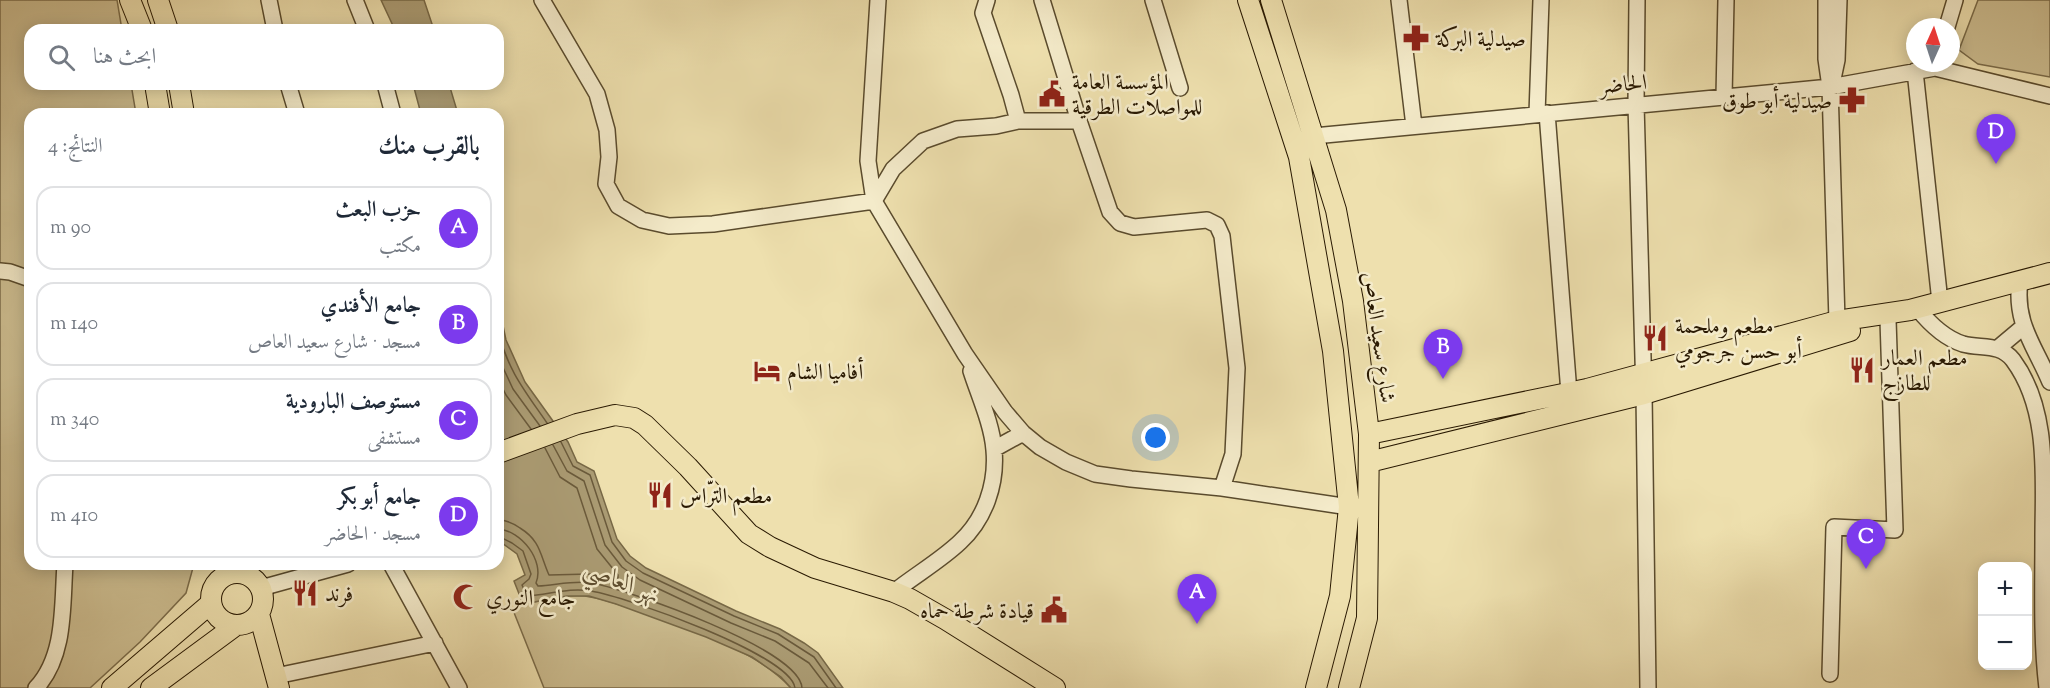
<!DOCTYPE html>
<html lang="ar">
<head>
<meta charset="utf-8">
<style>
  :root { --surface:#fff; --page:#f6f6f7; --text:#1f2937; --muted:#747a83; --line:#e0e1e3; --accent:#7c3aed }
  body { margin:0; font-family:"Sorts Mill Goudy",Amiri,serif; background:var(--page); color:var(--text); direction:rtl }
  .controls { position:absolute; right:18px; bottom:18px; display:grid; overflow:hidden; border-radius:12px; box-shadow:0 3px 15px #0003 }
  .controls button { width:54px; height:54px; display:grid; place-items:center; padding:0; border:0; border-bottom:2px solid var(--line); background:var(--surface); color:var(--text); font:30px sans-serif }
  .compass { position:absolute; left:1906px; top:18px; width:54px; height:54px; border-radius:50%; background:var(--surface); box-shadow:0 3px 15px #0003; rotate:3deg }
  .you { position:absolute; left:1156px; top:438px; width:21px; height:21px; margin:-15px; border:4px solid #fff; border-radius:50%; background:#1a73e8; box-shadow:0 0 0 9px #1a73e833 }
  .badge { display:grid; place-items:center; width:39px; height:39px; border-radius:50%; background:var(--accent); color:#fff; font-size:20px; font-weight:700 }
  .pin { position:absolute; translate:-50% -50px; filter:drop-shadow(0 2px 3px #0008) }
  .pin::after { content:''; position:absolute; top:32px; width:21px; height:18px; background:inherit; clip-path:polygon(0 0,100% 0,50% 100%) }
  .list { margin:0; padding:0; list-style:none }
  h2 { display:flex; justify-content:space-between; align-items:center; height:78px; margin:0; padding:0 24px; font-size:26px }
  h2 small { font-size:20px; font-weight:400; color:var(--muted) }
  .list li { display:grid; grid-template-columns:39px 1fr auto; gap:18px; align-items:center; box-sizing:border-box; height:84px; margin:0 12px 12px; padding:0 12px; border:2px solid var(--line); border-radius:18px }
  .list b { display:block; font-size:22px; white-space:nowrap }
  .list p { margin:0; font-size:20px; white-space:nowrap; color:var(--muted) }
  .list em { font-size:20px; font-style:normal; color:var(--muted) }
  .icon { flex:none; width:33px; height:33px; fill:none; stroke:currentColor; stroke-width:2; stroke-linecap:round; stroke-linejoin:round }
  .map { position:relative; flex:none; width:2050px; height:688px; overflow:hidden; direction:ltr }
  .search { position:absolute; background:var(--surface); box-shadow:0 3px 15px #0003; left:24px; top:24px; width:480px; height:66px; display:flex; align-items:center; gap:15px; box-sizing:border-box; padding:0 21px; border-radius:18px; color:var(--muted); font-size:22px }
  .panel { position:absolute; background:var(--surface); box-shadow:0 3px 15px #0003; left:24px; top:108px; width:480px; height:462px; border-radius:18px; direction:rtl }
  .map>svg:first-child { display:block }
</style>
</head>
<body>
<div class="map">
<svg width="2050" height="688" viewBox="0 0 2050 688">
  <rect width="100%" height="100%" fill="#eee0ae"/>
  <filter id="stains"><feTurbulence type="fractalNoise" baseFrequency=".00333" numOctaves="4"/><feColorMatrix values="0 0 0 0 .2 0 0 0 0 .09 0 0 0 0 .02 0 0 0 .5 -.17"/></filter>
  <radialGradient id="worn" r=".72"><stop offset=".6" stop-color="#630" stop-opacity="0"/><stop offset="1" stop-color="#630" stop-opacity=".3"/></radialGradient>
  <path fill="#cdbe91" stroke="#7b6c4a" stroke-width="1.5" d="M0,0h117l5,30h-92v54h101l5,30h-106v450h164l-8,29 -46,49 -50,46h-90z
    M1978,0h72v77l-72,-13 -19,-14z
    M567,596c7,0 16,-1 23,1 20,3 39,11 58,18 47,16 108,35 143,73h-247l-31,-78 10,-6z"/>
  <path fill="#ab9c74" stroke="#776846" stroke-width="1.5" d="M381,0h43l10,30h-39z
    M413,84h36l9,30h-37z
    M498,302l8,38 19,42 43,60 9,20 17,9 23,68 13,17 16,12 90,43 44,18 24,14 14,10 25,35h-52l-10,-11 -29,-20 -46,-20 -90,-33 -27,-8h-22l-44,8 -9,-23 11,-6 -8,-21 -19,-14z"/>
  <g fill="none" stroke-linecap="round" stroke-linejoin="round">
    <path stroke="#6a5a3b" stroke-width="1.5" d="M498,331c10,40 27,60 49,92
      M498,357l15,32 27,37
      M498,379l8,16 25,34
      M561,442l12,24 17,9 22,67 14,19 17,12 91,43 44,18 36,23 22,31
      M553,445l14,26 17,10 21,64 17,22 18,13 91,43 44,18 34,22 19,25
      M498,520c9,0 15,3 22,8 21,13 20,27 29,47l41,-1 25,6 3,-1v-4l-21,-26 -20,-61 -17,-11 -15,-29
      M498,529c23,1 47,32 38,54l2,3c18,-1 37,-6 55,-3 37,8 207,66 209,105
      M498,536l14,7 11,8 8,23 -2,5 -7,6 5,11c21,-1 42,-9 64,-5 33,5 200,64 204,97"/>
    <g stroke="#5a4b2d" stroke-width="18">
      <path id="minor" d="M269,0l6,30
        M355,0l12,30
        M542,0l55,94 10,36 2,27 -3,27 12,22 24,14 27,6 44,-2 161,-23 19,-32 30,-28 34,-12 39,-3 22,-5 -7,-26 -28,-82 4,-13
        M878,0l-10,161 6,40 91,153 40,58 18,21 17,14 26,15 29,12 36,5 91,9 127,19
        M1153,0l27,88
        M1399,0l15,126
        M1637,0l-1,104 8,290 4,294
        M1826,0v59l4,28 7,234
        M1947,27l8,-27
        M1915,71l25,231
        M1833,79l4,-19 2,-60
        M288,84l9,30
        M385,84l8,30
        M1724,97l2,-97
        M1547,113l22,280
        M1537,114l4,-114
        M1018,121h61l-37,-121
        M1079,121l31,91 10,11 14,4 73,-7 10,5 5,11 15,132 -4,86 -11,34
        M1314,136l516,-49 105,-19 115,28
        M0,271l10,1 20,7
        M2020,281c-6,42 15,65 30,101
        M1917,308c12,15 27,30 46,36 18,5 37,-1 50,16 37,50 30,119 30,177 0,50 -2,101 4,151
        M1998,348l25,-21
        M994,449l29,-16
        M391,564l68,124
        M261,588l87,-24
        M894,592c21,-17 46,-31 66,-50 25,-23 37,-58 34,-92 -2,-26 -15,-54 -23,-79
        M1830,674l4,-147 61,3 -7,-210
        M276,676l159,-33
        M36,688c30,-32 26,-83 29,-124"/>
    </g>
    <g stroke="#291902" stroke-width="22">
      <path id="major" d="M130,0l12,30
        M158,0l10,30
        M1248,0l51,157 34,194 16,156 -9,89 -24,92
        M1271,0l65,210 17,91 16,133 -2,184 -18,70
        M155,84l5,30
        M179,84l5,30
        M1369,434l218,-45 250,-68 73,-11 140,-37
        M498,453l79,-29 38,-9 19,3 11,7 43,42 61,67 21,13 45,21 79,24 16,7 35,20 110,69
        M1369,462l275,-68 206,-63
        M211 599a26 26 0 1 1 52 0a26 26 0 1 1-52 0Z
        M259,614l20,74
        M112,688l98,-84
        M151,688l84,-62"/>
    </g>
    <use href="#minor" stroke="#f4ebca" stroke-width="15"/>
    <use href="#major" stroke="#eee0ae" stroke-width="20"/>
  </g>
  <defs>
    <g id="pharmacy-bare" transform="scale(2.07)"><path d="M-2-6h4v4h4v4h-4v4h-4v-4h-4v-4h4Z" fill="#8f2418" stroke="#f4ebca" stroke-width="2.5" paint-order="stroke"/></g>
    <g id="civic-bare" transform="scale(2.07)"><path d="M-.6-6.5H3V-4.5H.6V-3L4-1V1h2V6H-6V1h2V-1L-.6-3ZM-1.2 2.5V6h2.4V2.5Z" fill="#8f2418" stroke="#f4ebca" stroke-width="2.5" paint-order="stroke"/></g>
    <g id="restaurant-bare" transform="scale(2.07)"><path d="M-5-6h1v4h1v-4h1v4h1v-4h1v5L-1.5 .5V6h-2V.5L-5-1ZM5-6V6H3V1.5H1.5Q1.5-4 5-6Z" fill="#8f2418" stroke="#f4ebca" stroke-width="2.5" paint-order="stroke"/></g>
    <g id="hotel-bare" transform="scale(2.07)"><path d="M-6-4.5h1.5V1H6V5H4.5V3h-9V5H-6ZM-4 0a1.8 1.8 0 1 1 3.6 0ZM.5 0V-2.5h3Q6-2.5 6 0Z" fill="#8f2418" stroke="#f4ebca" stroke-width="2.5" paint-order="stroke"/></g>
    <g id="mosque-bare" transform="scale(2.07)"><path d="M3.5-4.9A6 6 0 1 0 3.5 4.9A5 5 0 1 1 3.5-4.9Z" fill="#8f2418" stroke="#f4ebca" stroke-width="2.5" paint-order="stroke"/></g>
  </defs>
  <g fill-rule="evenodd">
    <use href="#pharmacy-bare" x="1416" y="38"/>
    <use href="#civic-bare" x="1052" y="94"/>
    <use href="#pharmacy-bare" x="1852" y="100"/>
    <use href="#restaurant-bare" x="1655" y="338"/>
    <use href="#restaurant-bare" x="1862" y="370"/>
    <use href="#hotel-bare" x="767" y="371"/>
    <use href="#restaurant-bare" x="660" y="495"/>
    <use href="#restaurant-bare" x="305" y="593"/>
    <use href="#mosque-bare" x="466" y="597"/>
    <use href="#civic-bare" x="1054" y="610"/>
  </g>
  <g text-anchor="middle" stroke-width="5" stroke-linejoin="round" paint-order="stroke">
    <g font-size="22" fill="#291902" stroke="#f4ebca" text-anchor="start">
      <text x="1436" y="46">صيدلية البركة</text>
      <text x="1072" y="89">المؤسسة العامة<tspan x="1072" dy="25">للمواصلات الطرقية</tspan></text>
      <text x="1832" y="108" text-anchor="end">صيدلية أبو طوق</text>
      <text x="1675" y="333">مطعم وملحمة<tspan x="1675" dy="25">أبو حسن جرجومي</tspan></text>
      <text x="1882" y="365">مطعم العمار<tspan x="1882" dy="25">للطازج</tspan></text>
      <text x="787" y="379">أفاميا الشام</text>
      <text x="680" y="503">مطعم الترّاس</text>
      <text x="325" y="601">فرند</text>
      <text x="486" y="605">جامع النوري</text>
      <text x="1034" y="618" text-anchor="end">قيادة شرطة حماه</text>
    </g>
    <g font-size="22" fill="#291902" stroke="#f4ebca">
      <text transform="translate(1623 83) rotate(-5)" y="8">الحاضر</text>
      <text transform="translate(1380 337) rotate(82)" y="8">شارع سعيد العاص</text>
    </g>
    <g font-size="24" font-style="italic" fill="#5d4d30" stroke="#f4ebca">
      <text transform="translate(622 581) rotate(22)" y="8">نهر العاصي</text>
    </g>
  </g>
  <rect width="100%" height="100%" filter="url(#stains)"/>
  <rect width="100%" height="100%" fill="url(#worn)"/>
</svg>
<div class="controls">
<button>+</button>
<button>−</button>
</div>
<svg class="compass" viewBox="-18 -18 36 36"><path d="M0-13l5 13h-10z" fill="#e53935"/><path d="M0 13l5-13h-10z" fill="#747a83"/></svg>
<div class="you"></div>
<div class="pin badge" style="left:1197px;top:624px">A</div>
<div class="pin badge" style="left:1443px;top:379px">B</div>
<div class="pin badge" style="left:1866px;top:569px">C</div>
<div class="pin badge" style="left:1996px;top:164px">D</div>
<div class="search"><svg class="icon" aria-label="search" viewBox="0 0 24 24"><circle cx="10" cy="10" r="6"/><path d="M15 15l6 6"/></svg>ابحث هنا</div>
<section class="panel">
<h2>بالقرب منك<small>النتائج: 4</small></h2>
<ul class="list">
<li><span class="badge">A</span><div><b>حزب البعث</b><p>مكتب</p></div><em>90 m</em></li>
<li><span class="badge">B</span><div><b>جامع الأفندي</b><p>مسجد · شارع سعيد العاص</p></div><em>140 m</em></li>
<li><span class="badge">C</span><div><b>مستوصف البارودية</b><p>مستشفى</p></div><em>340 m</em></li>
<li><span class="badge">D</span><div><b>جامع أبو بكر</b><p>مسجد · الحاضر</p></div><em>410 m</em></li>
</ul>
</section>
</div>
</body>
</html>
